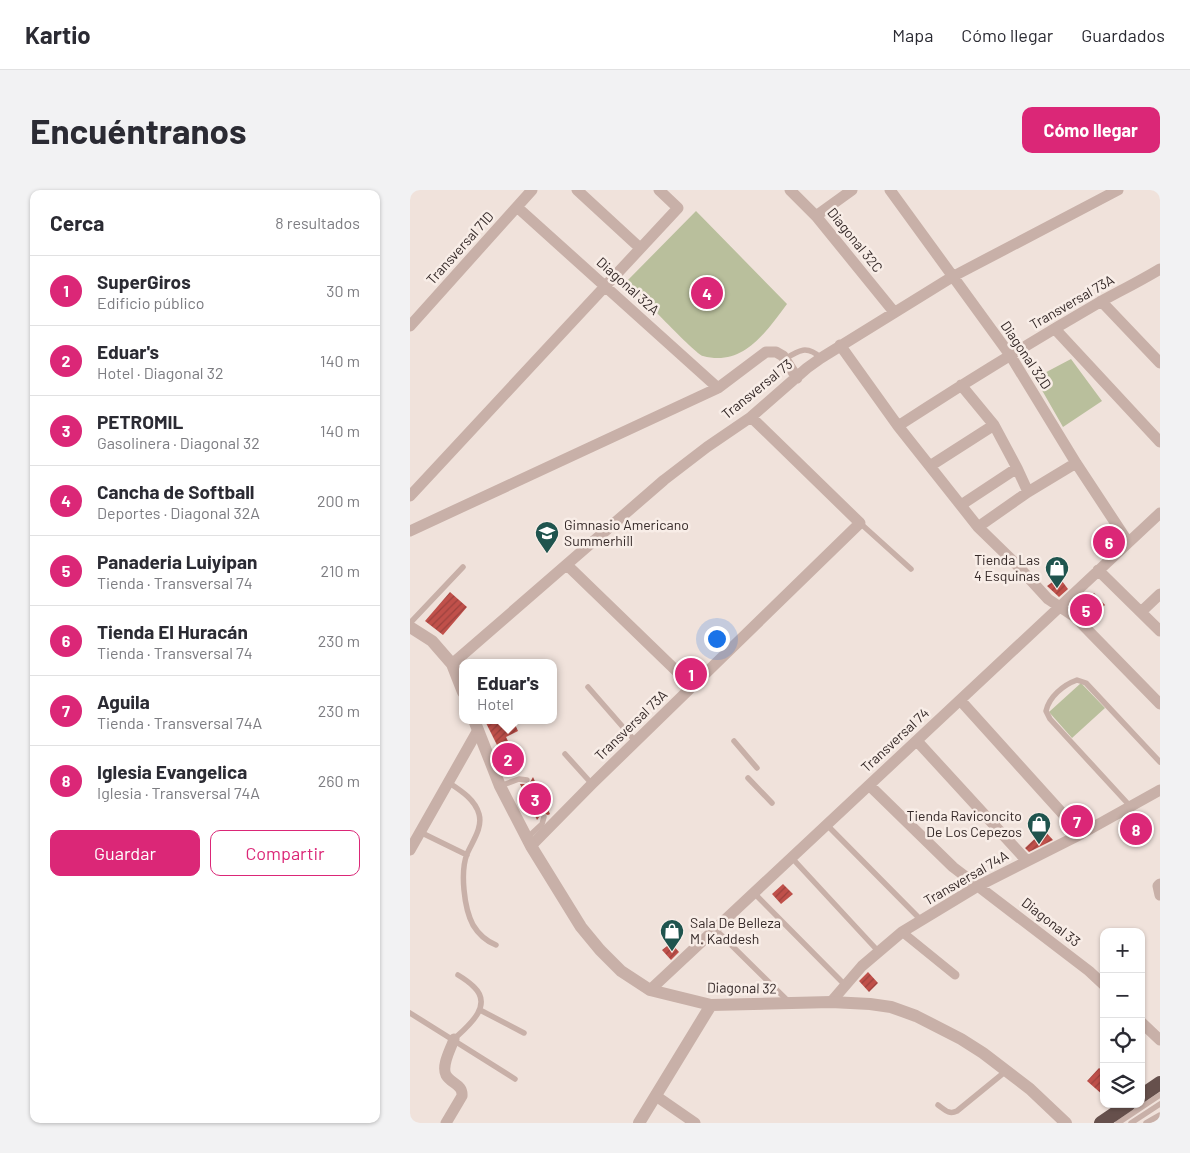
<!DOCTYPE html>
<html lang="es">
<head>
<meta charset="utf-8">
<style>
  :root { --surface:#fff; --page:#f2f2f3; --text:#2b2b33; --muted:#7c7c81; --line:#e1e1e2; --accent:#db2777 }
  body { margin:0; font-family:Barlow,sans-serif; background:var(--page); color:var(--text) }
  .controls { position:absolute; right:15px; bottom:15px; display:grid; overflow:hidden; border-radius:10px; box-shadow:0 1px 4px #0004 }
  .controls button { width:45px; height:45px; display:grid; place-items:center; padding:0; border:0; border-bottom:1px solid var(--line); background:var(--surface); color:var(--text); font:25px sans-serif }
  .you { position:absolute; left:306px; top:448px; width:18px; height:18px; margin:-12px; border:4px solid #fff; border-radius:50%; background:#1a73e8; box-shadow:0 0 0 8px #1a73e833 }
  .badge { display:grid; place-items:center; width:32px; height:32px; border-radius:50%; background:var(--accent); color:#fff; font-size:16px; font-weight:700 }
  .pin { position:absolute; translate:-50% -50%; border:2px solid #fff; box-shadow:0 1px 5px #0006 }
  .popup { position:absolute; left:49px; top:469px; width:98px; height:65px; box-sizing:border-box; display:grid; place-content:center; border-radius:10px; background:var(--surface); filter:drop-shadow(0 1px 4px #0005); font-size:16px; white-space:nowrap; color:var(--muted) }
  .popup b { font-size:19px; color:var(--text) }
  .popup::after { content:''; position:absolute; left:50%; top:100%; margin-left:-10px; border:10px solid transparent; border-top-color:var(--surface) }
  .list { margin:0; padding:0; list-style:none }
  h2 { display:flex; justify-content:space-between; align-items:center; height:65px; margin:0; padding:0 20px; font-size:21px }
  h2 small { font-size:16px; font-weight:400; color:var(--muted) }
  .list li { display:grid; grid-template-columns:32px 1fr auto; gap:15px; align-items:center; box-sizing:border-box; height:70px; padding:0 20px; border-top:1px solid var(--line) }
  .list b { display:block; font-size:19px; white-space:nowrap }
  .list p { margin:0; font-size:16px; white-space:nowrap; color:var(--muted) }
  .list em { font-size:16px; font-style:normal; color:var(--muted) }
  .actions { display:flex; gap:10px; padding:15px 20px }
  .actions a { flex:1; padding:11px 0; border:1px solid var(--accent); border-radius:10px; text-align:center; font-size:18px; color:var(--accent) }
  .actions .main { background:var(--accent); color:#fff }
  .icon { flex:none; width:28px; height:28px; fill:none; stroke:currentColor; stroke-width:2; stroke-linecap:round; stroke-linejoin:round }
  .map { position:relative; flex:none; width:750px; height:933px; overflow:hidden; border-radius:10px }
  header { display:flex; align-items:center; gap:30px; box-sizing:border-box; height:70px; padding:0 25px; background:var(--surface); border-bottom:1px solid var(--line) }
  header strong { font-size:24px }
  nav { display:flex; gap:28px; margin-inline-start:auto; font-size:18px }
  .intro { display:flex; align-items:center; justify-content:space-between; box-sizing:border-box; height:120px; padding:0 30px }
  h1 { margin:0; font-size:35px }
  .button { padding:12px 22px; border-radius:10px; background:var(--accent); color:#fff; font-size:18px; font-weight:700 }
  main { display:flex; gap:30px; padding:0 30px }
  aside { flex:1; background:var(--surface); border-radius:10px; box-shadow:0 1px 4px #0004 }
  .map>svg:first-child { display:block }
</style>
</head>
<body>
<header>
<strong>Kartio</strong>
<nav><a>Mapa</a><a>Cómo llegar</a><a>Guardados</a></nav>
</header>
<div class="intro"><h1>Encuéntranos</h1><a class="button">Cómo llegar</a></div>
<main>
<aside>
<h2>Cerca<small>8 resultados</small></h2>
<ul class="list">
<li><span class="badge">1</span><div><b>SuperGiros</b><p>Edificio público</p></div><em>30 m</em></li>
<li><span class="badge">2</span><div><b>Eduar's</b><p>Hotel · Diagonal 32</p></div><em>140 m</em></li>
<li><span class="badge">3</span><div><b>PETROMIL</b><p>Gasolinera · Diagonal 32</p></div><em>140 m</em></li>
<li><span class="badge">4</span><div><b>Cancha de Softball</b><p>Deportes · Diagonal 32A</p></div><em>200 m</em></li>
<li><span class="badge">5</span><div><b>Panaderia Luiyipan</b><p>Tienda · Transversal 74</p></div><em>210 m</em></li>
<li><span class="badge">6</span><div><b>Tienda El Huracán</b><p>Tienda · Transversal 74</p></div><em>230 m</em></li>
<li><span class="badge">7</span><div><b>Aguila</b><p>Tienda · Transversal 74A</p></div><em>230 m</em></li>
<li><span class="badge">8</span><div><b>Iglesia Evangelica</b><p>Iglesia · Transversal 74A</p></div><em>260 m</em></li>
</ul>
<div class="actions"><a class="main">Guardar</a><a>Compartir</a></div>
</aside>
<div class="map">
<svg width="750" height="933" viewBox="0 0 750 933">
  <defs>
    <pattern id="building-hatch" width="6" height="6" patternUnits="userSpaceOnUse" patternTransform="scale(1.25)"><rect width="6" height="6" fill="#c0504a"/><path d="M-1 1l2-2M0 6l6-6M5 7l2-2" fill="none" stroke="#9d423e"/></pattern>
  </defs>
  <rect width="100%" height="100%" fill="#f0e2db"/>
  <path fill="#b9bf9c" d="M286,21l91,93c-21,28 -44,63 -84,52 -8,-2 -66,-64 -76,-75z
    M661,169l31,42 -39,26 -28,-49z
    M671,493l24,25 -33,30 -23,-26z"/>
  <path fill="url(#building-hatch)" d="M699,341l10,10 -12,12 -10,-11z
    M649,387l9,12 -9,8 -12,-11z
    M40,402l17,15 -24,28 -18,-14z
    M684,403l11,12 -17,14 -12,-11z
    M82,530h21l5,11 -12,6 14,29 -15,6 -9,-20 4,-1 -14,-28z
    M123,587l17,37 -2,1 -6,-2 -5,7 -17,-36h9z
    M727,626l11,19 -14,8 -11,-19z
    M634,640l9,10 -24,12 -4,-4z
    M373,694l10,10 -12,10 -9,-10z
    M261,753l8,9 -8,8 -9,-10z
    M458,782l10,11 -9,9 -10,-11z
    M689,878l5,4v24l-17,-15z"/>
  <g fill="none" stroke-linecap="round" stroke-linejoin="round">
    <path stroke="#c8b0a8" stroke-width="5.5" d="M375,169c14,-9 22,-14 36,-1
      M450,333l51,46
      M0,433l53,-56
      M178,497l48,55
      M324,551l23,27
      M155,564l27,30
      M338,588l24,25
      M38,592c12,8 27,17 31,32 4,14 -7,28 -12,40 -7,18 -3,54 6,71 6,10 13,16 23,20
      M90,596l19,-7 8,1
      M720,616l-80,-87 -4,-8c3,-14 17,-26 31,-31l9,3 74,79
      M417,635l95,96
      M10,642l47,23
      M117,648l15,-14 2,-7
      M382,668l86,93
      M344,703l91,92
      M305,739l73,72
      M70,820l44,23
      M0,823l105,66
      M44,849c13,-12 40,-33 20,-52 -5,-5 -11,-9 -16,-12
      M528,915c7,5 11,10 19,6l49,-40
      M708,933l42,-28
      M721,933l29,-19
      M736,933l14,-8"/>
    <path stroke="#c8b0a8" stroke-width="9" d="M492,742l53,43"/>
    <path stroke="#c8b0a8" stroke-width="11" d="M167,0l63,58
      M380,0l26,26 78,96
      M480,0l120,165 66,108 52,79
      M107,17l201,181
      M406,26l36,-26
      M691,111l59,62
      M0,136l122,-136
      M645,139l105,113
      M430,155l58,81 80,101 38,37 32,35 27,18 85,87
      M551,195l33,40 23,43 11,24
      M488,236c66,-43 133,-84 202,-124 20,-11 40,-21 60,-33
      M520,276l64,-41
      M0,306l268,-288 -19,-18
      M551,315l56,-37
      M568,337l50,-35 48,-29
      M0,341l308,-143 48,-36h10l7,4 14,22
      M157,375l125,121
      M688,380l62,61
      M731,422l19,-18
      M42,474l212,-184 43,-33 44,-30 56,-49 14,-10 131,-81 166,-87
      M550,510l121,134
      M507,551l110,120
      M459,595l84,82 136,104 15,14
      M121,656l61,-62 268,-261 -109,-106
      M0,660l68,-120
      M750,694l-2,2 2,9
      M240,800l510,-477
      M421,812l31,-36 40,-34 76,-46 103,-52 79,-44
      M731,832l19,18
      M246,906l39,27
      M36,933l16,-27c1,-12 -11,-12 -16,-21 -5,-10 5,-26 8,-36"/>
    <path stroke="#c8b0a8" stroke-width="12" d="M0,437l22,14 20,23 11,28
      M64,530l26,66 31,60 50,81 19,23 21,21 29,19 61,15 120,-3 39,2 21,3 25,9 45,23 22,14 47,36 36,34
      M229,933l72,-118"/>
    <path stroke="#66504c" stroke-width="14" d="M731,906l19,-13
      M691,933l28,-19"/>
  </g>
  <defs>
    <g id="school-pin" transform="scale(1.25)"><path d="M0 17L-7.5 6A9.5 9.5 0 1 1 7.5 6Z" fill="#1f544e" stroke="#f8ede7"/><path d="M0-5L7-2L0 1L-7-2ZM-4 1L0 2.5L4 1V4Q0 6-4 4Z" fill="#fff"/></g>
    <g id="shop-pin" transform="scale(1.25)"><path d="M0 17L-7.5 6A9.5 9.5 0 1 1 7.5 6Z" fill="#1f544e" stroke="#f8ede7"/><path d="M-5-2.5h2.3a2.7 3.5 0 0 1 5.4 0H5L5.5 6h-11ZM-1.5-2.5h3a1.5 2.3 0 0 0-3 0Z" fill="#fff"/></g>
  </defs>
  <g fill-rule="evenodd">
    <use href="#school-pin" x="137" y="343"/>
    <use href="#shop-pin" x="647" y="378"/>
    <use href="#shop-pin" x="629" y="634"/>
    <use href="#shop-pin" x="262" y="741"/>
  </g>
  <g text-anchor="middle" stroke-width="5" stroke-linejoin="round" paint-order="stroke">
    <g font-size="14" fill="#352928" stroke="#f8ede7">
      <text transform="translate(445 50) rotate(51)" y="5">Diagonal 32C</text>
      <text transform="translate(50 58) rotate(-48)" y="5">Transversal 71D</text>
      <text transform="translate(218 96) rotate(42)" y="5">Diagonal 32A</text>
      <text transform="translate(662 112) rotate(-30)" y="5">Transversal 73A</text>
      <text transform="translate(616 165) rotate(56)" y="5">Diagonal 32D</text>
      <text transform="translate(347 199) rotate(-39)" y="5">Transversal 73</text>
      <text transform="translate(221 535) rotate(-44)" y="5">Transversal 73A</text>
      <text transform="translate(485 550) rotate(-43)" y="5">Transversal 74</text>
      <text transform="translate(556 688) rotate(-30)" y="5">Transversal 74A</text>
      <text transform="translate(641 732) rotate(38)" y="5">Diagonal 33</text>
      <text transform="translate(332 798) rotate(1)" y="5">Diagonal 32</text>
    </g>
    <g font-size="14" fill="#352928" stroke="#f8ede7" text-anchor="start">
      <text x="154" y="340">Gimnasio Americano<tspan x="154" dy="16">Summerhill</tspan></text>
      <text x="630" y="375" text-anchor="end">Tienda Las<tspan x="630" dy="16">4 Esquinas</tspan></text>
      <text x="612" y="631" text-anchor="end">Tienda Raviconcito<tspan x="612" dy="16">De Los Cepezos</tspan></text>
      <text x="280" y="738">Sala De Belleza<tspan x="280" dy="16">M. Kaddesh</tspan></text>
    </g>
  </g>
</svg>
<div class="controls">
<button>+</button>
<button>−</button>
<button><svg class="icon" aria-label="locate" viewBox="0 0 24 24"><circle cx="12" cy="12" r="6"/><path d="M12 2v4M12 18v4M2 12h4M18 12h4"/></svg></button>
<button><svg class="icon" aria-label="layers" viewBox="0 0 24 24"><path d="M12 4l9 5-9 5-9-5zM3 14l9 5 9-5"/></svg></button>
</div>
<div class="you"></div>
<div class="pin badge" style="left:281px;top:484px">1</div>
<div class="pin badge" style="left:98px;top:569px">2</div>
<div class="popup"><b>Eduar's</b>Hotel</div>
<div class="pin badge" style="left:125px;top:609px">3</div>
<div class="pin badge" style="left:297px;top:103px">4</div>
<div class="pin badge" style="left:676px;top:420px">5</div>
<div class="pin badge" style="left:699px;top:352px">6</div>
<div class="pin badge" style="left:667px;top:631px">7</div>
<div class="pin badge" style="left:726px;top:639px">8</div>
</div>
</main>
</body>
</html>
